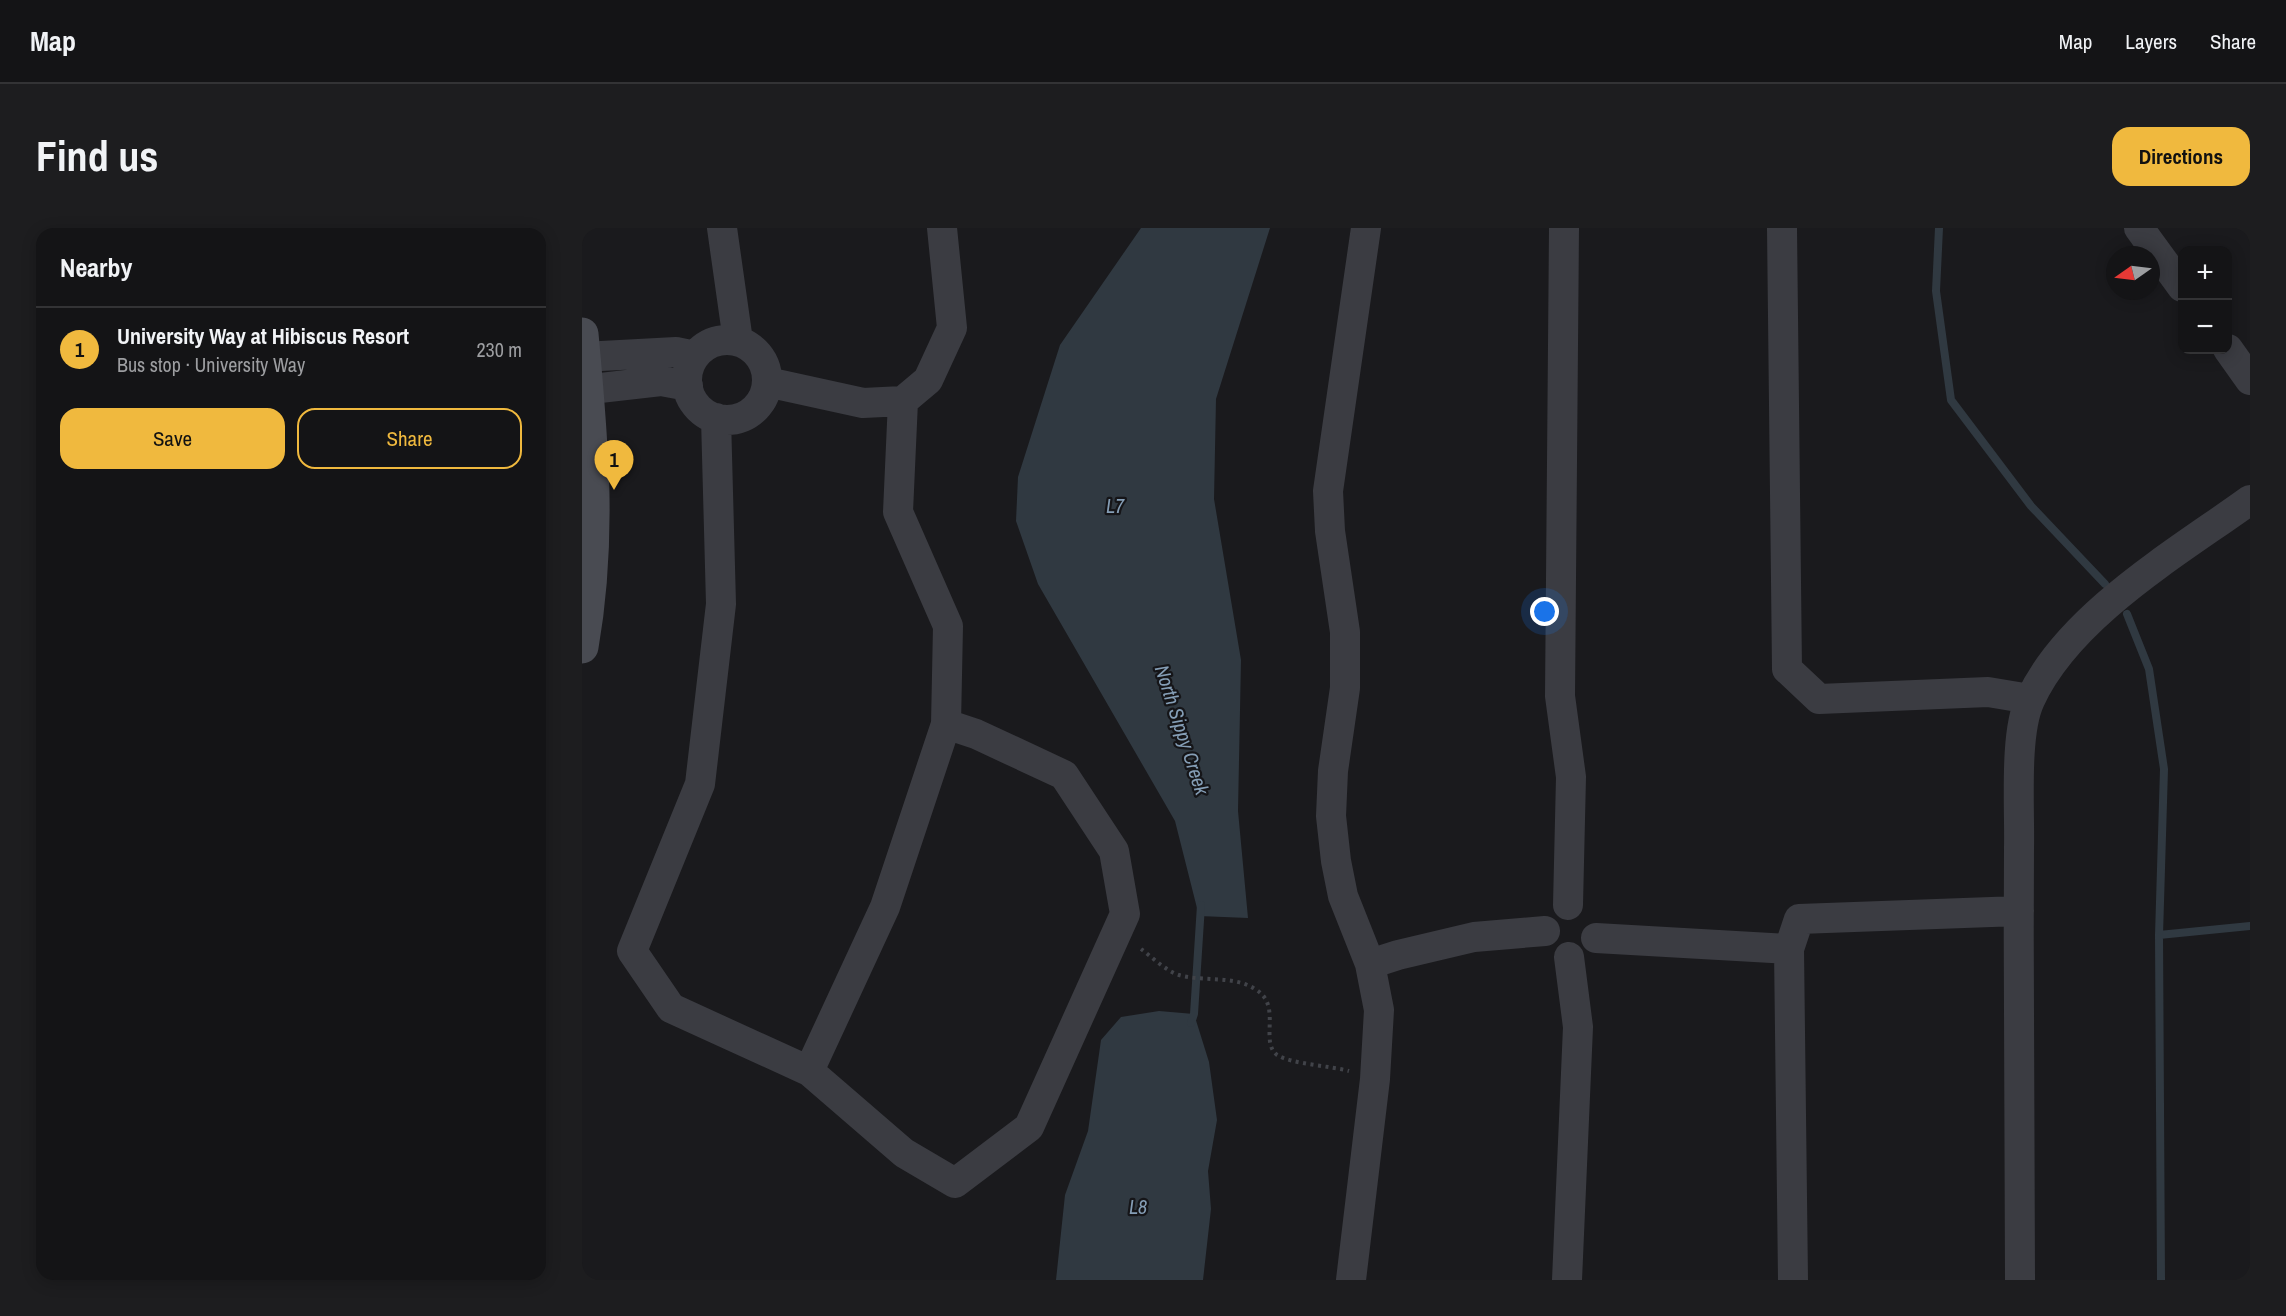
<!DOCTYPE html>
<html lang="en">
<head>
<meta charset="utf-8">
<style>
  :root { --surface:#141416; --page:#1d1d1f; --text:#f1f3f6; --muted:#9d9ea1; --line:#333335; --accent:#f0b93e }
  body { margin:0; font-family:"Archivo Narrow",sans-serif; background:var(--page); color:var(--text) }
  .controls { position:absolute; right:18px; top:18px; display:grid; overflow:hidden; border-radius:12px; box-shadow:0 3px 15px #0003 }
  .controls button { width:54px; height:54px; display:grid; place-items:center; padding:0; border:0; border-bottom:2px solid var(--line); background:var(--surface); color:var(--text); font:30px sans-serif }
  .compass { position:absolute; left:1524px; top:18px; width:54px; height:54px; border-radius:50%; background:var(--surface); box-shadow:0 3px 15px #0003; rotate:256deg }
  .you { position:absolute; left:963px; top:384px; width:21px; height:21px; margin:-15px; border:4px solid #fff; border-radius:50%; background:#1a73e8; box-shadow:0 0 0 9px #1a73e833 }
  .badge { display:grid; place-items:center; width:39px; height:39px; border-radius:50%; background:var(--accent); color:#111; font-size:20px; font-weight:700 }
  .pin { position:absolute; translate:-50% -50px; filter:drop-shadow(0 2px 3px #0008) }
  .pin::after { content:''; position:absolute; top:32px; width:21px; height:18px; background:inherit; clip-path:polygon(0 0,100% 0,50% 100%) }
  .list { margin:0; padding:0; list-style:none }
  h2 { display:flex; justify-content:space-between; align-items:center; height:78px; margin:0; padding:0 24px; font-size:26px }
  h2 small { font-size:20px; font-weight:400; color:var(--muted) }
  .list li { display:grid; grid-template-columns:39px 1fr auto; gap:18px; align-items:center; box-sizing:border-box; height:84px; padding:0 24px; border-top:2px solid var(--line) }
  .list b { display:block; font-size:22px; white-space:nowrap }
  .list p { margin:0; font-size:20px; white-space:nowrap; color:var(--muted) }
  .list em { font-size:20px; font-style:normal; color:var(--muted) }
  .actions { display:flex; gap:12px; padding:18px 24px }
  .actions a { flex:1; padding:14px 0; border:2px solid var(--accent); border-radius:18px; text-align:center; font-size:21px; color:var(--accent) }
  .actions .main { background:var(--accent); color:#111 }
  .map { position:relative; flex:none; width:1668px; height:1052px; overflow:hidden; border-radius:18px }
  header { display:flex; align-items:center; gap:36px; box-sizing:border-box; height:84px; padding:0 30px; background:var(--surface); border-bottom:2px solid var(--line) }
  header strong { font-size:28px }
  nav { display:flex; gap:33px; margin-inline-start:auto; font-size:21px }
  .intro { display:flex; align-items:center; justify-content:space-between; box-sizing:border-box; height:144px; padding:0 36px }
  h1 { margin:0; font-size:42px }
  .button { padding:15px 27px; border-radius:18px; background:var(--accent); color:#111; font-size:21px; font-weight:700 }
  main { display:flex; gap:36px; padding:0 36px }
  aside { flex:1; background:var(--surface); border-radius:18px; box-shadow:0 3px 15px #0003 }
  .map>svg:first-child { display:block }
</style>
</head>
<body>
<header>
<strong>Map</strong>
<nav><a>Map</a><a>Layers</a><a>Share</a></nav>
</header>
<div class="intro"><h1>Find us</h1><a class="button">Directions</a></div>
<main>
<aside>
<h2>Nearby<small></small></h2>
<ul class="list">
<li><span class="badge">1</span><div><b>University Way at Hibiscus Resort</b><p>Bus stop · University Way</p></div><em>230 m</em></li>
</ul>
<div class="actions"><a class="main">Save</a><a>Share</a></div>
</aside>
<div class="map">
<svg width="1668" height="1052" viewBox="0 0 1668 1052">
  <rect width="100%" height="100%" fill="#1a1a1d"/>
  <path fill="#303941" d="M559,0h129l-54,171 -2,100 27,161 -3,151 10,107 -49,-2 -24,-95 -137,-237 -22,-63 2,-44 42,-132z
    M577,783l35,3 15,48 8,58 -9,51 3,38 -8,71h-147l9,-85 23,-64 13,-91 20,-23z"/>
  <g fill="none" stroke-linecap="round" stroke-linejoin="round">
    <path stroke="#303941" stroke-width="8" d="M1357,0l-3,63 15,109 80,106 74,78
      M1545,386l22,55 15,100 -5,166 2,345
      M1577,707l91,-9
      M609,795l3,-9 7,-109"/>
    <path stroke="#414349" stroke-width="4" stroke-dasharray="3 4.5" stroke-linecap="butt" d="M559,721c11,8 25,22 38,26 24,7 54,0 76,14 28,16 4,52 22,66 14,9 54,11 72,16"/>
    <path stroke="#3b3c42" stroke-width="30" d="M140,0l16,113
      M982,0l-4,468 11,81 -3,128
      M1200,0l5,441 32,30 169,-7 42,7
      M1557,0l43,59
      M105 152a40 40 0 1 1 80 0a40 40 0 1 1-80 0Z
      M1646,121l22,31
      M0,129l94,-5 19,4
      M185,154l96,21 40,-2 25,-21 24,-52 -10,-100
      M0,162l79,-9 27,5
      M134,190l5,186 -21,180 -68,167 39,57 138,63 95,82 51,30 74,-56 96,-213 -11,-63 -50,-76 -88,-41 -30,-10 2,-98 -50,-114 5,-111
      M1014,710l193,11
      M788,736l28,-9 76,-18 71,-6
      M227,843l76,-164 61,-183
      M769,1052l24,-201 4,-69 -9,-46 -27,-68 -7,-35 -5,-45 2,-45 12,-83v-56l-15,-101 -2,-40 38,-263
      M985,1052l11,-253 -9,-70
      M1211,1052l-4,-331 10,-30 220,-8
      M1438,1052c0,-144 -2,-288 -1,-432 1,-39 -5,-114 11,-148 38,-84 148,-148 220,-200"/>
    <path stroke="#494b52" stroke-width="33" d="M0,106c10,108 19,204 0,313"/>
  </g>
  <g text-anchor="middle" stroke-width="4.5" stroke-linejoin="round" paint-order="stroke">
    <g font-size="20" font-style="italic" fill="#859eb6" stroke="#151518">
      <text x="533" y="285">L7</text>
      <text transform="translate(600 502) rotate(72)" y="7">North Sippy Creek</text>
      <text x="556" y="986">L8</text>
    </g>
  </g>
</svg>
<div class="controls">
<button>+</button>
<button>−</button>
</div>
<svg class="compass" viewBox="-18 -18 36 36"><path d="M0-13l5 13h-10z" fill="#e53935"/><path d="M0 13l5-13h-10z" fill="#9d9ea1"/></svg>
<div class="you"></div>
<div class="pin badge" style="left:32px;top:262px">1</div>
</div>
</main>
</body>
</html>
